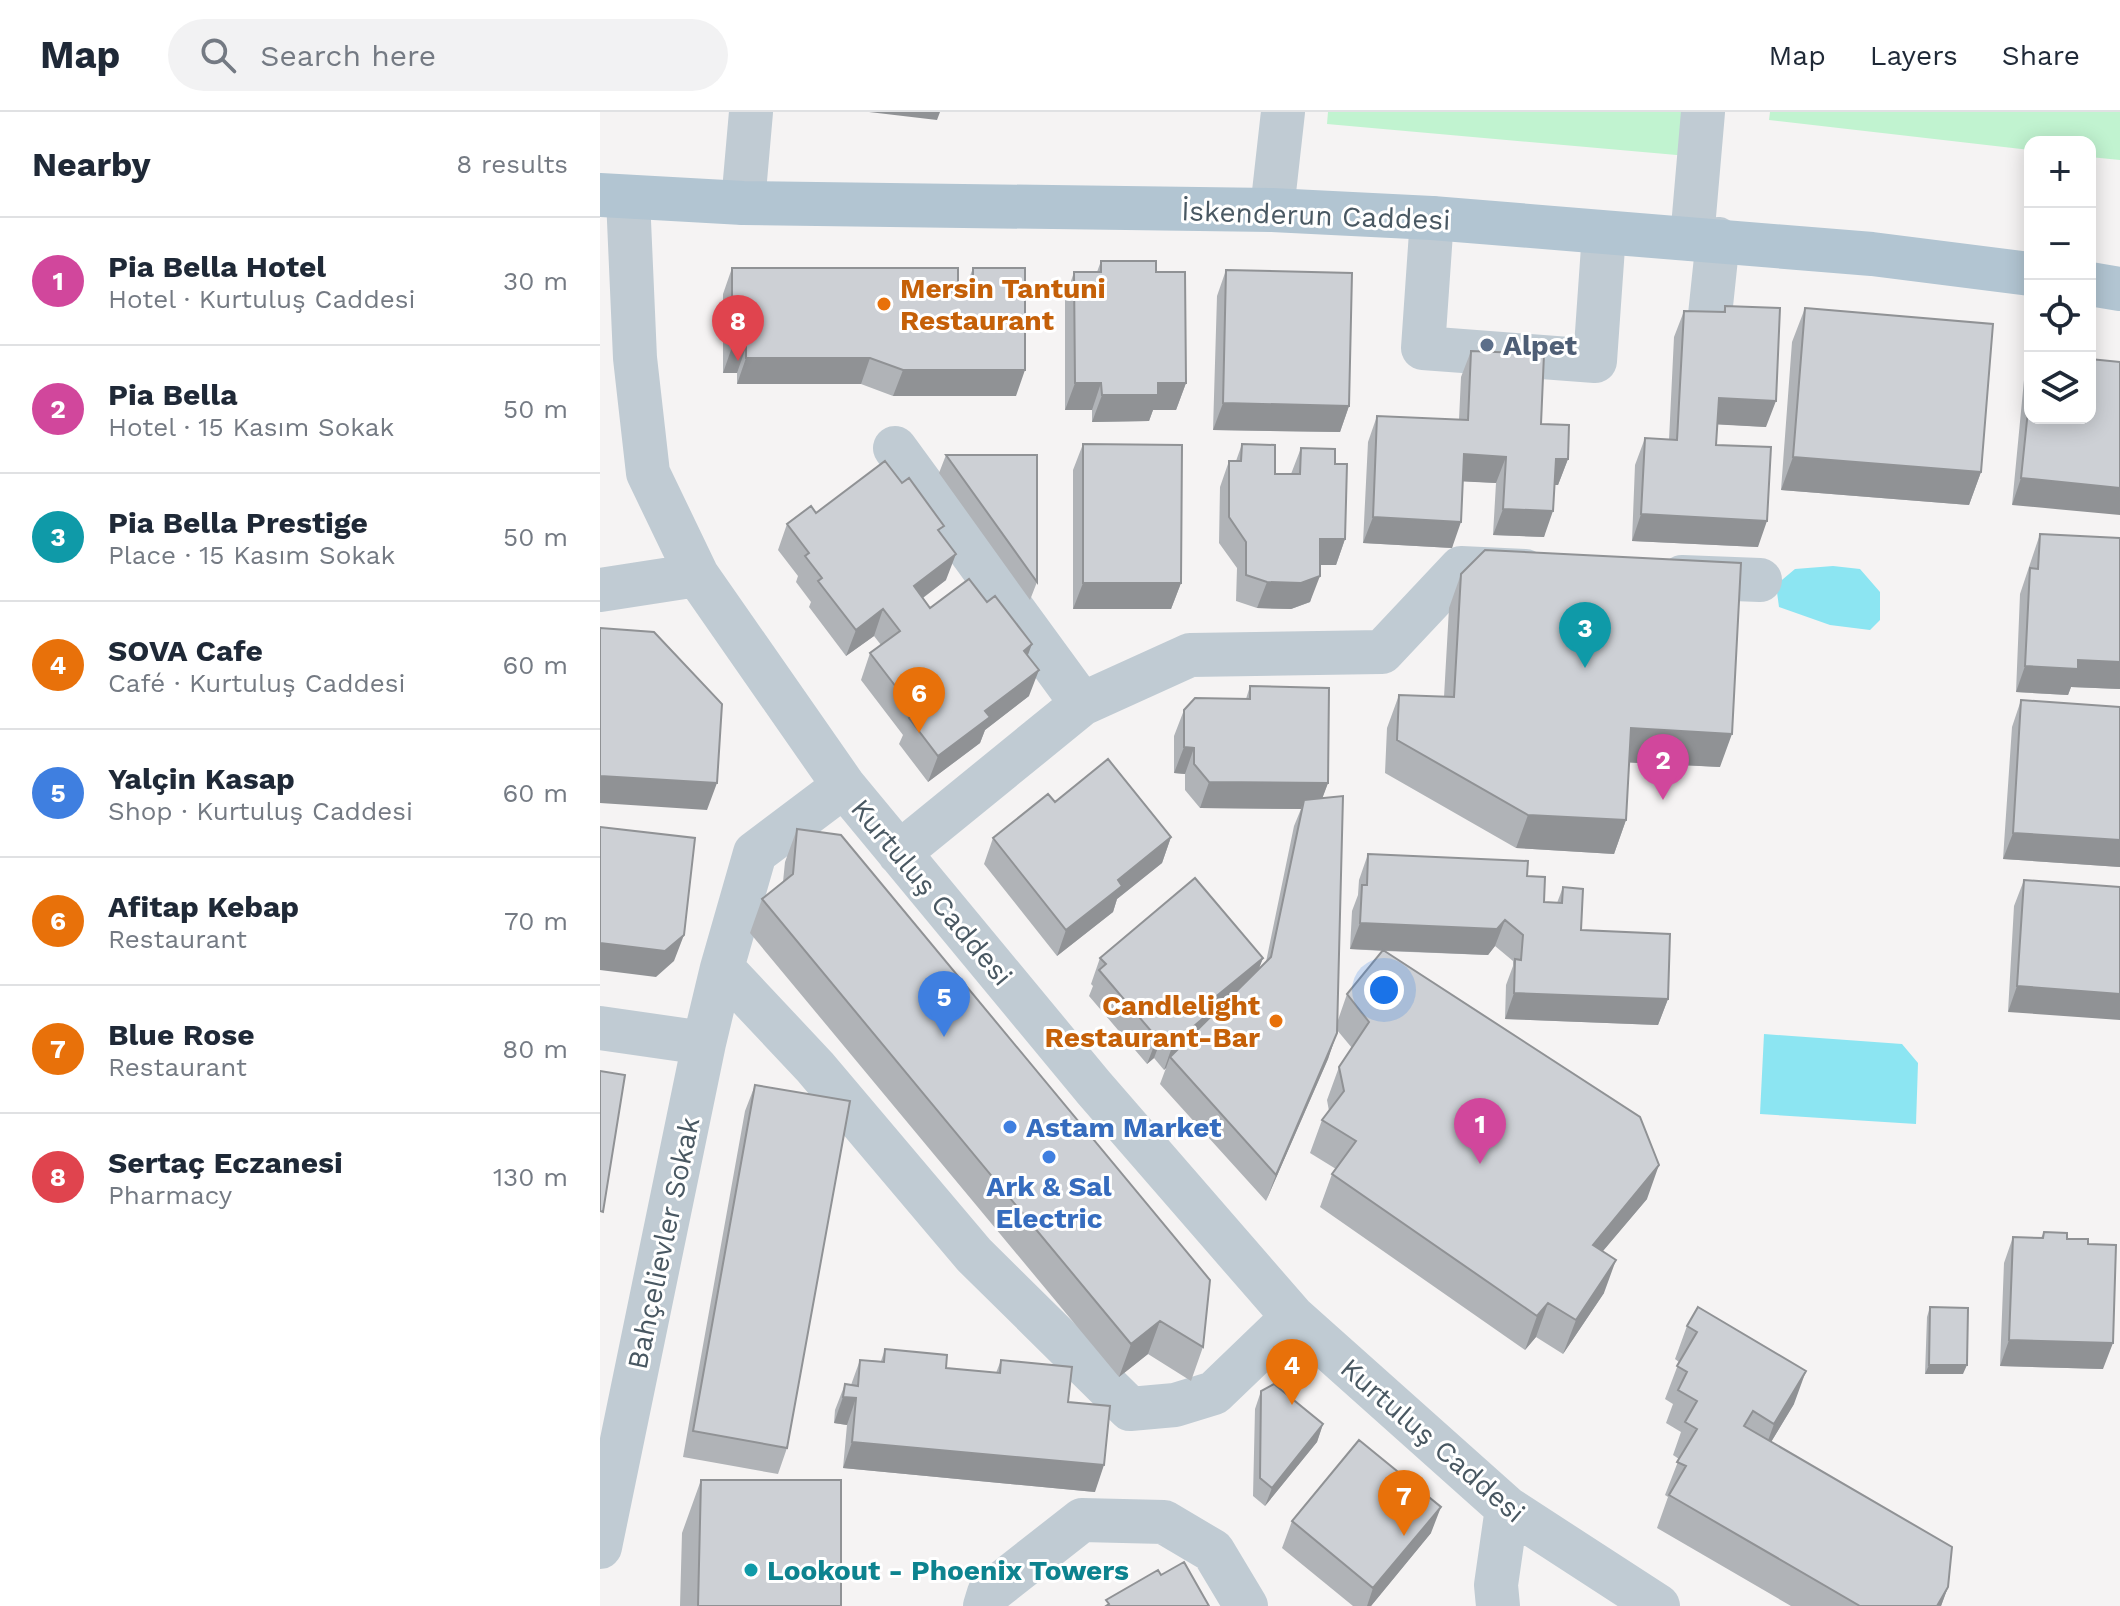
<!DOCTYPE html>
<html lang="en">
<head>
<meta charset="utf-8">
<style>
  :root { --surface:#fff; --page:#f2f2f3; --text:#1f2937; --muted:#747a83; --line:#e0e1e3; --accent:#2563eb }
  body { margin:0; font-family:"Work Sans",sans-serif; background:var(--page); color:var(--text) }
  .controls { position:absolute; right:24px; top:24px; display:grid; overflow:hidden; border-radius:16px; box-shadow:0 4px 20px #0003 }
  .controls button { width:72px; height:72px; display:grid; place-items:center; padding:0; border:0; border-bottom:2px solid var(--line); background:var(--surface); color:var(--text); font:40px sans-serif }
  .you { position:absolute; left:784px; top:878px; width:28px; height:28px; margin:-20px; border:6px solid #fff; border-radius:50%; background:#1a73e8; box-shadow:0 0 0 12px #1a73e833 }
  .badge { display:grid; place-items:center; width:52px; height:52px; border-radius:50%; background:var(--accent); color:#fff; font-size:26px; font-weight:700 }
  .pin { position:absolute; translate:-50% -66px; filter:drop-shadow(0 2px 4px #0008) }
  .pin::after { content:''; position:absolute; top:42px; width:28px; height:24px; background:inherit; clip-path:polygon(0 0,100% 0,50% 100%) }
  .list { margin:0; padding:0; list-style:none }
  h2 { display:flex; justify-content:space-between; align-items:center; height:104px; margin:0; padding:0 32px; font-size:34px }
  h2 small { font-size:26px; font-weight:400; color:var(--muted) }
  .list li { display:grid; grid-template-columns:52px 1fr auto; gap:24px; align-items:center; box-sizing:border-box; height:128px; padding:0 32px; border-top:2px solid var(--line) }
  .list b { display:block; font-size:30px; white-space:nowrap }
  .list p { margin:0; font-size:26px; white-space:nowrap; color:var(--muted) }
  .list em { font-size:26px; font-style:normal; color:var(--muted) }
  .icon { flex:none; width:44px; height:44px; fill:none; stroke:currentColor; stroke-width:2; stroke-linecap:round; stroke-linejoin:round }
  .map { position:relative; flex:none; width:1520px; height:1494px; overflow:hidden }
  header { display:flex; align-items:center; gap:48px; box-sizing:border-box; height:112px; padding:0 40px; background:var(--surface); border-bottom:2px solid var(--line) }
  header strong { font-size:38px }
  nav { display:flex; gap:44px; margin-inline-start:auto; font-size:28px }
  .search { width:560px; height:72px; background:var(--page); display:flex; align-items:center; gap:20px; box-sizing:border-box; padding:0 28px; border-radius:44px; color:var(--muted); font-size:30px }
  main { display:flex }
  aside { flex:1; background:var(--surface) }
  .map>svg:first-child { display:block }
</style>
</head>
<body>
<header>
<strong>Map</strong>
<div class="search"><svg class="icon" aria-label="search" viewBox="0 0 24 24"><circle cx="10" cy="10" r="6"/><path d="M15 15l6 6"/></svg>Search here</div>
<nav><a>Map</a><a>Layers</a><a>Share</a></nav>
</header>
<main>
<aside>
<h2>Nearby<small>8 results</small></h2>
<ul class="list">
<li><span class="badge" style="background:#d1479c">1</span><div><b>Pia Bella Hotel</b><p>Hotel · Kurtuluş Caddesi</p></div><em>30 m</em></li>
<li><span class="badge" style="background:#d1479c">2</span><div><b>Pia Bella</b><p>Hotel · 15 Kasım Sokak</p></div><em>50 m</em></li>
<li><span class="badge" style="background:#0f9aa8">3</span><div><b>Pia Bella Prestige</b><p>Place · 15 Kasım Sokak</p></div><em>50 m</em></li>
<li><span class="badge" style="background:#e8710a">4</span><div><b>SOVA Cafe</b><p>Café · Kurtuluş Caddesi</p></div><em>60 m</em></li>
<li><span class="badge" style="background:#3f7fe0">5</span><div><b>Yalçin Kasap</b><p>Shop · Kurtuluş Caddesi</p></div><em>60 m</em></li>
<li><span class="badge" style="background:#e8710a">6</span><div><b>Afitap Kebap</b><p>Restaurant</p></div><em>70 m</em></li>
<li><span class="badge" style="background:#e8710a">7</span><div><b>Blue Rose</b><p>Restaurant</p></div><em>80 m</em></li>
<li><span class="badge" style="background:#e0444e">8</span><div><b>Sertaç Eczanesi</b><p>Pharmacy</p></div><em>130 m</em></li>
</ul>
</aside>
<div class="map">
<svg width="1520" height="1494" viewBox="0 0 1520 1494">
  <rect width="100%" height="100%" fill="#f5f3f3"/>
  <path fill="#c1f3d0" d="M728,0h364l-4,44 -361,-32z
    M1170,0h350v48l-30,-3v-15h-60v8l-261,-30z"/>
  <path fill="#8ce5f2" d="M1233,454l27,3 20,23v28l-10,10 -40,-5 -51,-18 -3,-22 19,-16z
    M1164,922l138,10 16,19 -2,61 -156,-10z"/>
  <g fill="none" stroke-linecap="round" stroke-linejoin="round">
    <path stroke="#c0cbd3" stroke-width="44" d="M28,86l7,160 13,115 49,102 147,211 250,302 199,229 214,191 151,98
      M143,91l8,-91
      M672,98l11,-98
      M832,106l-9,130 172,13 9,-128
      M1092,127l11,-127
      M1104,260l14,-133
      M295,336l187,256
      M1082,465l78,3
      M0,478l97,-15
      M299,741l183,-149 108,-49 192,-3 79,-84 64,3
      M122,856l93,99 159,188 156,154 45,-4 39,-12 79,-76
      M0,916l104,15
      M0,1435l104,-504 18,-75 33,-115 89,-67
      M385,1494l4,-13 93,-73 82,2 49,29 33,55
      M898,1494l-2,-21 11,-77"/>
    <path stroke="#b2c5d2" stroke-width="44" d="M0,83l143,8 529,7 160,8 440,36 158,20
      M1490,172l30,5"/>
  </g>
  <path fill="#b0b3b7" d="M501,149l55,11 30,111 -10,27h-23l-4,11 -57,1v-12h-27v-111l9,-27h23z
    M132,156l226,21h7l8,-21 43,128h-123l-32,-12h-124v-11h-14v-79z
    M626,158l123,136 -9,26 -127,-2 4,-134z
    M1125,194l41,121 -49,-3 -1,21 42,102 -126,-6 3,-76 10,-27 24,2 5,-103 10,-26 39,1z
    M1205,196l176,164 -12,33 -188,-15 11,-148z
    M871,239l70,73 27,35 -10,26h-3l-11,52 -51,-2 3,-52 -33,-2 -11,67 -89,-5 5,-101 9,-26 82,4 2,-43z
    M1430,252v54h60l-78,87 12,-125z
    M483,332l98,139 -10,26h-98v-139z
    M642,332l33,30h16l10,-26 34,16 10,75 -9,26h-16l-10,37 -19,7 -34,-1 -21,-7 1,-33 -18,-25 1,-56 9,-26h7z
    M346,343l91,127 -7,18 -91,-127z
    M216,401l125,22 5,45 -23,18 7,10 98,48 1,40 -44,34 -5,13 -52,39 -29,-38 4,-9 -42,-55 9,-27 11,-8 -7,-9 -28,20 -37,-49 2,-5 -15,-20 2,-6 -20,-26 9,-26z
    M1440,422l80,4v151l-49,-2 -3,8 -52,-3 4,-98z
    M861,462l259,193 -91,-5 -3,58 -12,34 -98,-6 -131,-75 2,-45 12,-33 45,2 5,-89z
    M650,574l78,97 -6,15 16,222 9,-26 35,-43 -32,-2 2,-38 6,-16 1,-15 9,-26 159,22 17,26 13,1 6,-16 18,43 87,69 -10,26 -153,-6 1,-34 7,-19v-5l-18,-15 -7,9 -104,-4 263,248 -44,52 1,42 -41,61 -27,-17 -11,13 -205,-143 12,-33 4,-5 -26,-16 12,-33 7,-9 -2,-11 12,-33 13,-19 -15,-18 -9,29 -62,142 -106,-117 6,-16 -2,2 -10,-12 -7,6 -58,-68 4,-10 -2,-2 9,-26h163l-5,12 8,-8 28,-136 7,-17 -101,-1 -15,-18v-16l-11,-1v-37l10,-26 62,-11z
    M1421,588l99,7v160l-117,-8 9,-132z
    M455,690l116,35 -9,26 -45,36 -4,13 -56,44 -73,-92 9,-26z
    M197,717l406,518 -12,34 -43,-27 -29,23 -369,-444 12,-34 21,-17 2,-20z
    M1424,768l96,7 -112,125 6,-106z
    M155,973l32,363 -9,26 -95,-17 62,-346z
    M1444,1120l23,7 36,130 -103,-3 4,-103 9,-26 28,1z
    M1098,1195l96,97 -23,38 177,145 -7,19h-150l-134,-78 11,-31 -3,-2 14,-36 -6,-4 8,-23 -15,-9 7,-19 -8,-5 14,-37 -4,-3 12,-33z
    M1330,1195l33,67h-38l2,-57z
    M285,1237l61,19 50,5 5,-13 67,42 27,90 -252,-24 4,-43 -13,-2 1,-13 10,-26 6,1 9,-25 21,1z
    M661,1279l62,33 -6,18 -52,64 -12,-10 2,-87z
    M101,1368l140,126h-161l2,-73z
    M692,1409l139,12 -60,73h-18l-71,-58z"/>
  <path fill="#909295" d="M269,0h71l-3,8z
    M132,235h14l-9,26h-14z
    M146,246h124l-9,26h-124z
    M303,258h122l-9,26h-123z
    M475,271h26l-9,27h-27z
    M558,271h28l-10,27h-23l-4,11 -57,1 10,-27z
    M1119,286l57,3 -10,26 -57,-3z
    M623,291l126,3 -9,26 -127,-2z
    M864,342l42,3 -10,26 -42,-2z
    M1193,345l188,15 -12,33 -188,-15z
    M956,347h12l-10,26h-12z
    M1421,366l99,10v27l-108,-10z
    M903,397l50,2 -9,26 -51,-2z
    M1041,402l126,7 -9,26 -126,-6z
    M773,405l88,5 -9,26 -89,-5z
    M720,427h25l-9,26h-25z
    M356,442l-10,26 -42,32 10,-26z
    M720,464l-10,26 -19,7 -34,-1 10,-26z
    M483,471h98l-10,26h-98z
    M283,497l-9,27 -28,20 10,-26z
    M432,532l-10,27 2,-20z
    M1478,548l42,2v27l-49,-2 -3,8 -52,-3 9,-26z
    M439,558l-10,26 -44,34 -5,13 -52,39 10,-26 47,-45z
    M1031,616l101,6 -12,33 -102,-5z
    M584,635l10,1 -9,26 -11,-1z
    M0,664l117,7 -10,27 -107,-7z
    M609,670l119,1 -10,27 -14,-10 -3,9 -101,-1z
    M928,703l98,5 -12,34 -98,-6z
    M1413,721l107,7v27l-117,-8z
    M571,725l-9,26 -45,36 -4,13 -56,44 9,-26 52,-50z
    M905,808l-10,26 -7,9 -138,-6 10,-26z
    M84,823l-10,26 -18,16 -56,-7v-27z
    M663,846l-10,26 -83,73 -4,11 -2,2 9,-26 35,-41z
    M1417,874l103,8v26l-112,-8z
    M914,881l154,6 -10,26 -153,-6z
    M564,920l-10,26 -7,6 10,-26z
    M737,921l-9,26 -62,142 10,-26z
    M1059,1053l-12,34 -67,79 13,-33z
    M1016,1148l-12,33 -41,61 13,-34z
    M948,1191l-12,34 -11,13 12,-34z
    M560,1209l-12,33 -29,23 12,-33z
    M1409,1228l104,3 -10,26 -103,-3z
    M1329,1253h38l-4,9h-38z
    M1206,1259l-12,33 -32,53 12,-33z
    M243,1285l13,1 -9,27 -13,-2z
    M723,1312l-6,18 -52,64 7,-18z
    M252,1330l252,23 -9,27 -252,-24z
    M841,1395l-10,26 -60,73h-4l6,-18z
    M1348,1475l-7,19h-4z"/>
  <path fill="#cdd0d5" stroke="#909295" stroke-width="2" d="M501,149h55v11h29l1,111h-28v12h-56l-1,-12h-26l-1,-111h27z
    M132,156h226v21h15v-21h52v102h-122l-33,-12h-124v-11h-14z
    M626,158l126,3 -3,133 -126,-3z
    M1125,194l55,2 -4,93 -57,-3 -3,47 55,2 -4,74 -126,-7 4,-76 32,2 7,-129 41,1z
    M1205,196l188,16 -12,148 -188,-15z
    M871,239l73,3 -3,70 28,1 -1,34h-12l-3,52 -50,-2 3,-52 -42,-3 -3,68 -88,-5 4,-101 91,4z
    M1490,247l30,3v126l-99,-10 9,-87v27h60z
    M483,332l99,1 -1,138h-98z
    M642,332l33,1v29h25l1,-26 34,1v15h12l-2,75h-25v37l-19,7 -34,-1 -21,-7v-33l-17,-25v-56h12z
    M346,343h91v127z
    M285,349l17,22 7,-5 35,48 -6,4 18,24 -42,32 16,22 39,-29 18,23 8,-6 37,48 -8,7 15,19 -54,41 5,6 -52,39 -29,-38 7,-5 -46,-60 30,-22 -17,-22 -27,21 -38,-49 4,-3 -17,-22 4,-3 -22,-29 24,-18 5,7z
    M1440,422l80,4v124l-42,-2v9l-53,-3 5,-98 8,1z
    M885,438l256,13 -9,171 -101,-6 -5,92 -98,-5 -131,-75 2,-45 55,2 7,-123z
    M0,516l54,4 68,72 -5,79 -117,-7z
    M650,574l79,2 -1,95 -119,-1 -15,-18v-16l-10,-1v-37l11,-12 55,1z
    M1421,588l99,7v133l-107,-7z
    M508,647l63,78 -53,43 4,6 -56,44 -73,-92 55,-44 7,8z
    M743,684l-6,237 -61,142 -106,-118 101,-100 33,-157z
    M0,715l95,11 -11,97 -19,16 -65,-8z
    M197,717l44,6 369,445 -7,67 -43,-26 -29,23 -369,-445 31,-25z
    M768,742l160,7 -1,15 18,1 -1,25 18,1 1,-16 20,2 -2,41 89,4 -2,65 -154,-6 1,-34 6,1 2,-25 -18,-15 -8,9 -137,-6 2,-38h5z
    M595,766l68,80 -55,45 6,6 -41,35 -9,-12 -7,6 -58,-68 7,-6 -6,-6z
    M1424,768l96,7v107l-103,-8z
    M783,838l257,167 19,48 -66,80 23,15 -40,60 -28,-17 -11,13 -205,-142 24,-33 -34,-21 22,-29 -5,-24 30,-45 -22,-28z
    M0,959l25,4 -22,137 -3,-1z
    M155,973l95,16 -63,347 -94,-17z
    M1444,1120l23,1v6h21v5l28,1 -3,98 -104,-3 4,-103 30,1z
    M1098,1195l108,64 -32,53 -21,-13 -9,15 208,121 -4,40 -11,19h-77l-191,-111 17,-29 -9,-4 20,-33 -12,-7 12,-21 -19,-11 9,-18 -10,-6 20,-34 -10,-6z
    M1330,1195l38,1 -1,57h-38z
    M285,1237l62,6 -1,13 54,5 1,-13 71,7 -4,35 42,4 -6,59 -252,-23 4,-44 -13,-1 2,-13 13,2 2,-26 24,2z
    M674,1272l49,40 -51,64 -12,-10 1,-87z
    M759,1328l82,67 -68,81 -81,-67z
    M101,1368h140v126h-143z
    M584,1450l25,44h-103l3,-2 -3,-4 52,-30 3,5z"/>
  <g fill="#e8710a" stroke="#fff" stroke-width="3">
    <circle cx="284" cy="192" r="8"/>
    <circle cx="676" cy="909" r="8"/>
  </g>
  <circle fill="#5c6f8a" stroke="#fff" stroke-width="3" cx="887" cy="233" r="8"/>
  <g fill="#3f7fe0" stroke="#fff" stroke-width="3">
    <circle cx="410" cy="1015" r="8"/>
    <circle cx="449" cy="1045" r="8"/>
  </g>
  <circle fill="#0f9aa8" stroke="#fff" stroke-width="3" cx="151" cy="1458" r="8"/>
  <g text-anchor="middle" stroke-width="6" stroke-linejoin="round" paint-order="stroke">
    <g font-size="28" fill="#495862" stroke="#fff">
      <text transform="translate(716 103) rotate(2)" y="10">İskenderun Caddesi</text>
      <text transform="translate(332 780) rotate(50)" y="10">Kurtuluş Caddesi</text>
      <text transform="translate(63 1131) rotate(-78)" y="10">Bahçelievler Sokak</text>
      <text transform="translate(833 1328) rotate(41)" y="10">Kurtuluş Caddesi</text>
    </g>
    <g font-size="28" font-weight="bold" fill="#c56008" stroke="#fff" text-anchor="start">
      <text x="300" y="186">Mersin Tantuni<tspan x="300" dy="32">Restaurant</tspan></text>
      <text x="660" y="903" text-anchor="end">Candlelight<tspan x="660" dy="32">Restaurant-Bar</tspan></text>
    </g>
    <g font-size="28" font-weight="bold" fill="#4e5e75" stroke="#fff" text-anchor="start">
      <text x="903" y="243">Alpet</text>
    </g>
    <g font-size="28" font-weight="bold" fill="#366cbe" stroke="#fff" text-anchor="start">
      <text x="426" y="1025">Astam Market</text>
      <text x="449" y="1084" text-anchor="middle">Ark &amp; Sal<tspan x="449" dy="32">Electric</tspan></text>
    </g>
    <g font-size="28" font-weight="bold" fill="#0d838f" stroke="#fff" text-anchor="start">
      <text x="167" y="1468">Lookout - Phoenix Towers</text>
    </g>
  </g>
</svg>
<div class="controls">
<button>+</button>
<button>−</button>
<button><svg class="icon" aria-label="locate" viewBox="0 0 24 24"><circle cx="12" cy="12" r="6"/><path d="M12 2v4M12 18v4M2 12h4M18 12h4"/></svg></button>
<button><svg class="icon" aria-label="layers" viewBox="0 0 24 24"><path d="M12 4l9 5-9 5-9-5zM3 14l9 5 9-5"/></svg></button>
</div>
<div class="you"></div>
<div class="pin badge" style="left:880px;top:1052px;background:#d1479c">1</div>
<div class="pin badge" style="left:1063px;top:688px;background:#d1479c">2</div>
<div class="pin badge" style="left:985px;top:556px;background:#0f9aa8">3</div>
<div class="pin badge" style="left:692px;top:1293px;background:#e8710a">4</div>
<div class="pin badge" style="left:344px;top:925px;background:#3f7fe0">5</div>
<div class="pin badge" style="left:319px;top:621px;background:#e8710a">6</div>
<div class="pin badge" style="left:804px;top:1424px;background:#e8710a">7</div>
<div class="pin badge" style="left:138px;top:249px;background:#e0444e">8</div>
</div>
</main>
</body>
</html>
